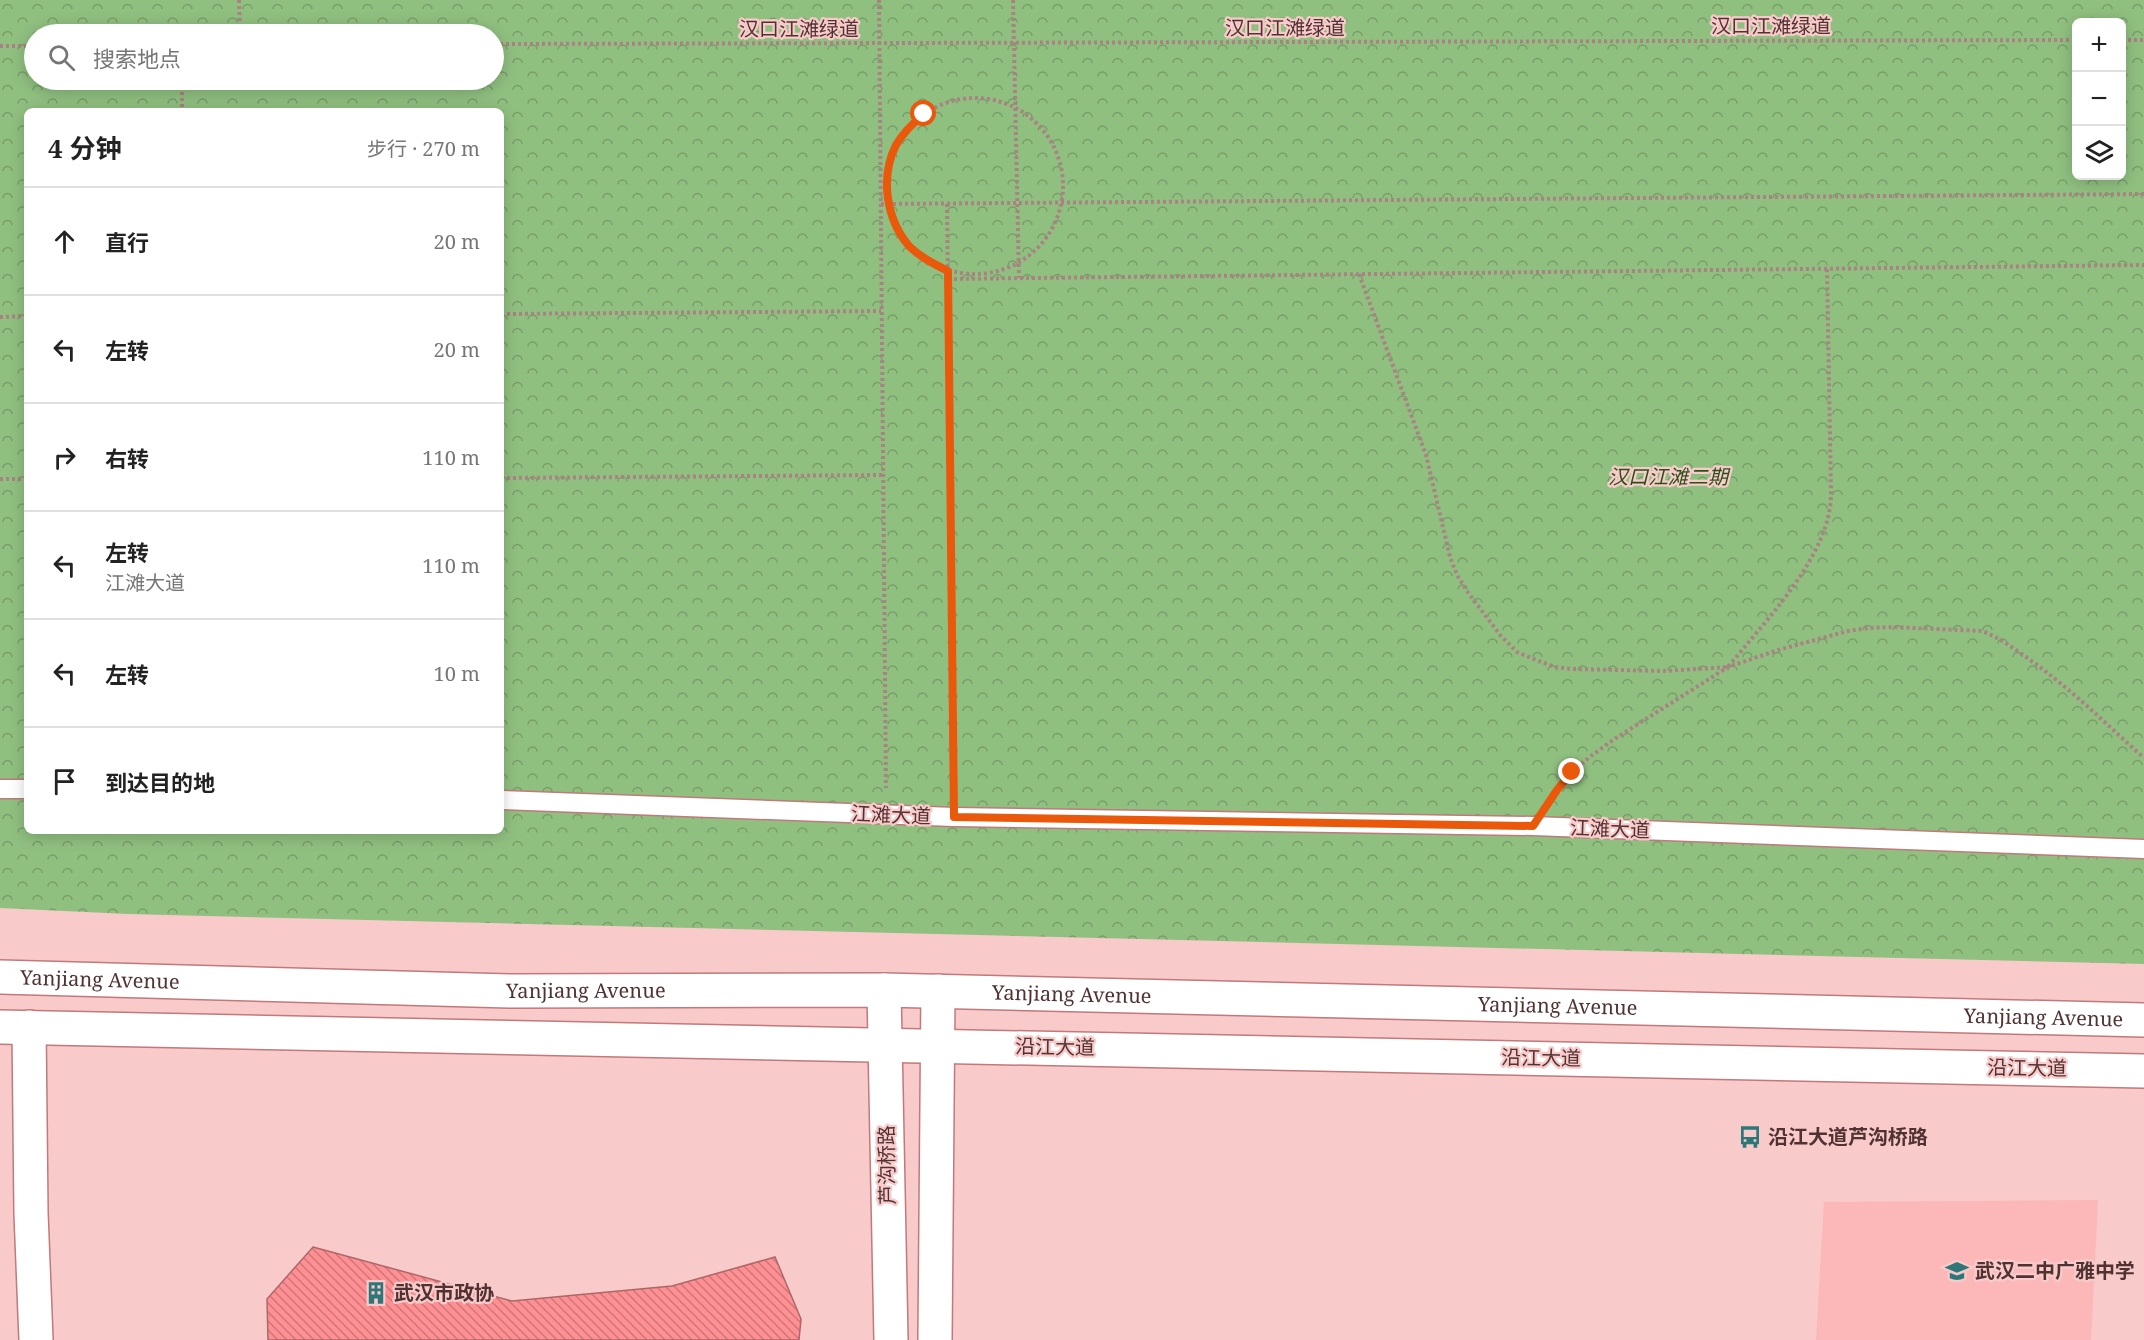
<!DOCTYPE html>
<html lang="zh">
<head>
<meta charset="utf-8">
<style>
  :root { --surface:#fff; --page:#f2f2f2; --text:#222; --muted:#767676; --line:#e0e0e0 }
  body { margin:0; font-family:"Noto Serif","Noto Sans SC",serif; background:var(--page); color:var(--text) }
  .controls { position:absolute; right:18px; top:18px; display:grid; overflow:hidden; border-radius:9px; box-shadow:0 3px 15px #0003 }
  .controls button { width:54px; height:54px; display:grid; place-items:center; padding:0; border:0; border-bottom:2px solid var(--line); background:var(--surface); color:var(--text); font:30px sans-serif }
  .stop { position:absolute; width:18px; height:18px; margin:-14px; border:4px solid #ea580c; border-radius:50%; background:#fff }
  .stop.end { background:#ea580c; border-color:#fff; box-shadow:0 2px 6px #0008 }
  .list { margin:0; padding:0; list-style:none }
  h2 { display:flex; justify-content:space-between; align-items:center; height:78px; margin:0; padding:0 24px; font-size:26px }
  h2 small { font-size:20px; font-weight:400; color:var(--muted) }
  .list li { display:grid; grid-template-columns:39px 1fr auto; gap:18px; align-items:center; box-sizing:border-box; height:108px; padding:0 24px; border-top:2px solid var(--line) }
  .list b { display:block; font-size:22px; white-space:nowrap }
  .list p { margin:0; font-size:20px; white-space:nowrap; color:var(--muted) }
  .list em { font-size:20px; font-style:normal; color:var(--muted) }
  .icon { flex:none; width:33px; height:33px; fill:none; stroke:currentColor; stroke-width:2; stroke-linecap:round; stroke-linejoin:round }
  .map { position:relative; flex:none; width:2144px; height:1340px; overflow:hidden }
  .search { position:absolute; background:var(--surface); box-shadow:0 3px 15px #0003; left:24px; top:24px; width:480px; height:66px; display:flex; align-items:center; gap:15px; box-sizing:border-box; padding:0 21px; border-radius:33px; color:var(--muted); font-size:22px }
  .panel { position:absolute; background:var(--surface); box-shadow:0 3px 15px #0003; left:24px; top:108px; width:480px; height:726px; border-radius:9px }
  .map>svg:first-child { display:block }
</style>
</head>
<body>
<div class="map">
<svg width="2144" height="1340" viewBox="0 0 2144 1340">
  <defs>
    <pattern id="park-crowns" width="20" height="18" patternUnits="userSpaceOnUse" patternTransform="scale(1.5)"><rect width="20" height="18" fill="#90c080"/><path d="M2 6a3 3 0 1 1 6 0M12 15a3 3 0 1 1 6 0" fill="none" stroke="#789d69"/></pattern>
    <pattern id="building-back-hatch" width="6" height="6" patternUnits="userSpaceOnUse" patternTransform="scale(1.5)"><rect width="6" height="6" fill="#fe9094"/><path d="M-1 5l2 2M0 0l6 6M5-1l2 2" fill="none" stroke="#d07679"/></pattern>
  </defs>
  <rect width="100%" height="100%" fill="#f9caca"/>
  <path fill="#fcb7b8" d="M2098,1200l-7,140h-275l8,-138z"/>
  <path fill="url(#park-crowns)" fill-rule="evenodd" d="M0,0h2144v964l-2016,-50 -128,-6zM2076,22h46v154h-46zM34,34h460v46h-460zM27,111h474v720h-474z"/>
  <path fill="url(#building-back-hatch)" stroke="#ad6769" stroke-width="1.5" d="M313,1247l199,54 160,-15 103,-29 26,62 -2,21h-531l-1,-41z"/>
  <g fill="none" stroke-linecap="round" stroke-linejoin="round">
    <g stroke="#c1797b" stroke-width="21">
      <path id="lane" d="M0,789h27
        M501,800l453,17 579,9 611,23"/>
    </g>
    <g stroke="#c1797b" stroke-width="36">
      <path id="street" d="M29,1027l2,186 5,127"/>
    </g>
    <g stroke="#c1797b" stroke-width="36">
      <path id="secondary" d="M884,990l7,350
        M935,1340l3,-349"/>
    </g>
    <g stroke="#c1797b" stroke-width="36">
      <g id="primary">
        <path id="s1" d="M0,977l510,14 374,-1 1260,30"/>
        <path d="M0,1027l2144,44"/>
      </g>
    </g>
    <path stroke="#aa8283" stroke-width="4" stroke-dasharray="3 3" stroke-linecap="butt" d="M239,0l1,34
      M879,0l7,788
      M1013,0l6,278
      M2122,40h22
      M494,44l1582,-4
      M0,46h34
      M182,80v31
      M887 186a88 88 0 1 1 176 0a88 88 0 1 1-176 0Z
      M881,204l1263,-10
      M947,204l7,589
      M1359,274l67,181 24,102 7,18 12,19 32,42 16,16 19,8 19,7 17,2 92,2 64,-4c37,-46 103,-112 103,-173l-4,-225
      M948,279l1196,-14
      M501,314l380,-3
      M0,317l27,-1
      M501,478l383,-3
      M0,479h27
      M1550,800l22,-28 19,-16 25,-18 112,-71 50,-17 70,-19 20,-3 25,-1 89,4c16,6 30,16 44,26 43,30 79,66 118,101"/>
    <use href="#lane" stroke="#fff" stroke-width="18"/>
    <use href="#street" stroke="#fff" stroke-width="33"/>
    <use href="#secondary" stroke="#fff" stroke-width="33"/>
    <use href="#primary" stroke="#fff" stroke-width="33"/>
  </g>
  <g fill="none" stroke-linecap="round" stroke-linejoin="round">
    <path stroke="#ea580c" stroke-width="8" d="M924,114c-11,9 -21,19 -28,31 -16,32 -10,74 13,101 11,11 25,18 39,25l6,546 579,9 24,-36 15,-18"/>
  </g>
  <defs>
    <g id="bus-bare" transform="scale(1.8)"><path d="M-5-6H5V4H4V6H2V4H-2V6H-4V4H-5ZM-3.5-4V0h7V-4ZM-3.5 1.2v1.5H-2V1.2ZM2 1.2v1.5H3.5V1.2Z" fill="#2e7779" stroke="#f9caca" stroke-width="2.5" paint-order="stroke"/></g>
    <g id="school-bare" transform="scale(1.8)"><path d="M0-5L7-2L0 1L-7-2ZM-4 1L0 2.5L4 1V4Q0 6-4 4Z" fill="#2e7779" stroke="#f9caca" stroke-width="2.5" paint-order="stroke"/></g>
    <g id="building-bare" transform="scale(1.8)"><path d="M-4-6H4V6H1V3H-1V6H-4ZM-2.5-4.3h1.7v1.8h-1.7ZM.8-4.3h1.7v1.8H.8ZM-2.5-1h1.7V.8h-1.7ZM.8-1h1.7V.8H.8Z" fill="#2e7779" stroke="#f9caca" stroke-width="2.5" paint-order="stroke"/></g>
  </defs>
  <g fill-rule="evenodd">
    <use href="#bus-bare" x="1750" y="1137"/>
    <use href="#school-bare" x="1957" y="1271"/>
    <use href="#building-bare" x="376" y="1293"/>
  </g>
  <g text-anchor="middle" stroke-width="4.5" stroke-linejoin="round" paint-order="stroke">
    <g font-size="20" fill="#513233" stroke="#f9caca">
      <text x="1771" y="33">汉口江滩绿道</text>
      <text x="1285" y="35">汉口江滩绿道</text>
      <text x="799" y="36">汉口江滩绿道</text>
      <text transform="translate(891 815) rotate(2)" y="7">江滩大道</text>
      <text transform="translate(1610 829) rotate(2)" y="7">江滩大道</text>
      <text dy="7" stroke="none"><textPath href="#s1" startOffset="100">Yanjiang Avenue</textPath></text>
      <text dy="7" stroke="none"><textPath href="#s1" startOffset="586">Yanjiang Avenue</textPath></text>
      <text dy="7" stroke="none"><textPath href="#s1" startOffset="1072">Yanjiang Avenue</textPath></text>
      <text dy="7" stroke="none"><textPath href="#s1" startOffset="1558">Yanjiang Avenue</textPath></text>
      <text dy="7" stroke="none"><textPath href="#s1" startOffset="2044">Yanjiang Avenue</textPath></text>
      <text transform="translate(1055 1047) rotate(1)" y="7">沿江大道</text>
      <text transform="translate(1541 1058) rotate(1)" y="7">沿江大道</text>
      <text transform="translate(2027 1068) rotate(1)" y="7">沿江大道</text>
      <text transform="translate(887 1165) rotate(-91)" y="7">芦沟桥路</text>
    </g>
    <g font-size="20" font-style="italic" fill="#285017" stroke="#f9caca">
      <text x="1668" y="484">汉口江滩二期</text>
    </g>
    <g font-size="20" font-weight="bold" fill="#513233" stroke="#f9caca" text-anchor="start">
      <text x="1768" y="1144">沿江大道芦沟桥路</text>
      <text x="1975" y="1278">武汉二中广雅中学</text>
      <text x="394" y="1300">武汉市政协</text>
    </g>
  </g>
</svg>
<div class="controls">
<button>+</button>
<button>−</button>
<button><svg class="icon" aria-label="layers" viewBox="0 0 24 24"><path d="M12 4l9 5-9 5-9-5zM3 14l9 5 9-5"/></svg></button>
</div>
<div class="stop" style="left:924px;top:114px"></div>
<div class="stop end" style="left:1572px;top:772px"></div>
<div class="search"><svg class="icon" aria-label="search" viewBox="0 0 24 24"><circle cx="10" cy="10" r="6"/><path d="M15 15l6 6"/></svg>搜索地点</div>
<section class="panel">
<h2>4 分钟<small>步行 · 270 m</small></h2>
<ul class="list">
<li><svg class="icon" aria-label="ahead" viewBox="0 0 24 24"><path d="M12 20V5M6 11l6-6 6 6"/></svg><div><b>直行</b></div><em>20 m</em></li>
<li><svg class="icon" aria-label="left" viewBox="0 0 24 24"><path d="M17 20v-9H6M10 6l-5 5 5 5"/></svg><div><b>左转</b></div><em>20 m</em></li>
<li><svg class="icon" aria-label="right" viewBox="0 0 24 24"><path d="M7 20v-9h11M14 6l5 5-5 5"/></svg><div><b>右转</b></div><em>110 m</em></li>
<li><svg class="icon" aria-label="left" viewBox="0 0 24 24"><path d="M17 20v-9H6M10 6l-5 5 5 5"/></svg><div><b>左转</b><p>江滩大道</p></div><em>110 m</em></li>
<li><svg class="icon" aria-label="left" viewBox="0 0 24 24"><path d="M17 20v-9H6M10 6l-5 5 5 5"/></svg><div><b>左转</b></div><em>10 m</em></li>
<li><svg class="icon" aria-label="arrive" viewBox="0 0 24 24"><path d="M6 21V4h12l-3 4 3 4H6"/></svg><div><b>到达目的地</b></div></li>
</ul>
</section>
</div>
</body>
</html>
